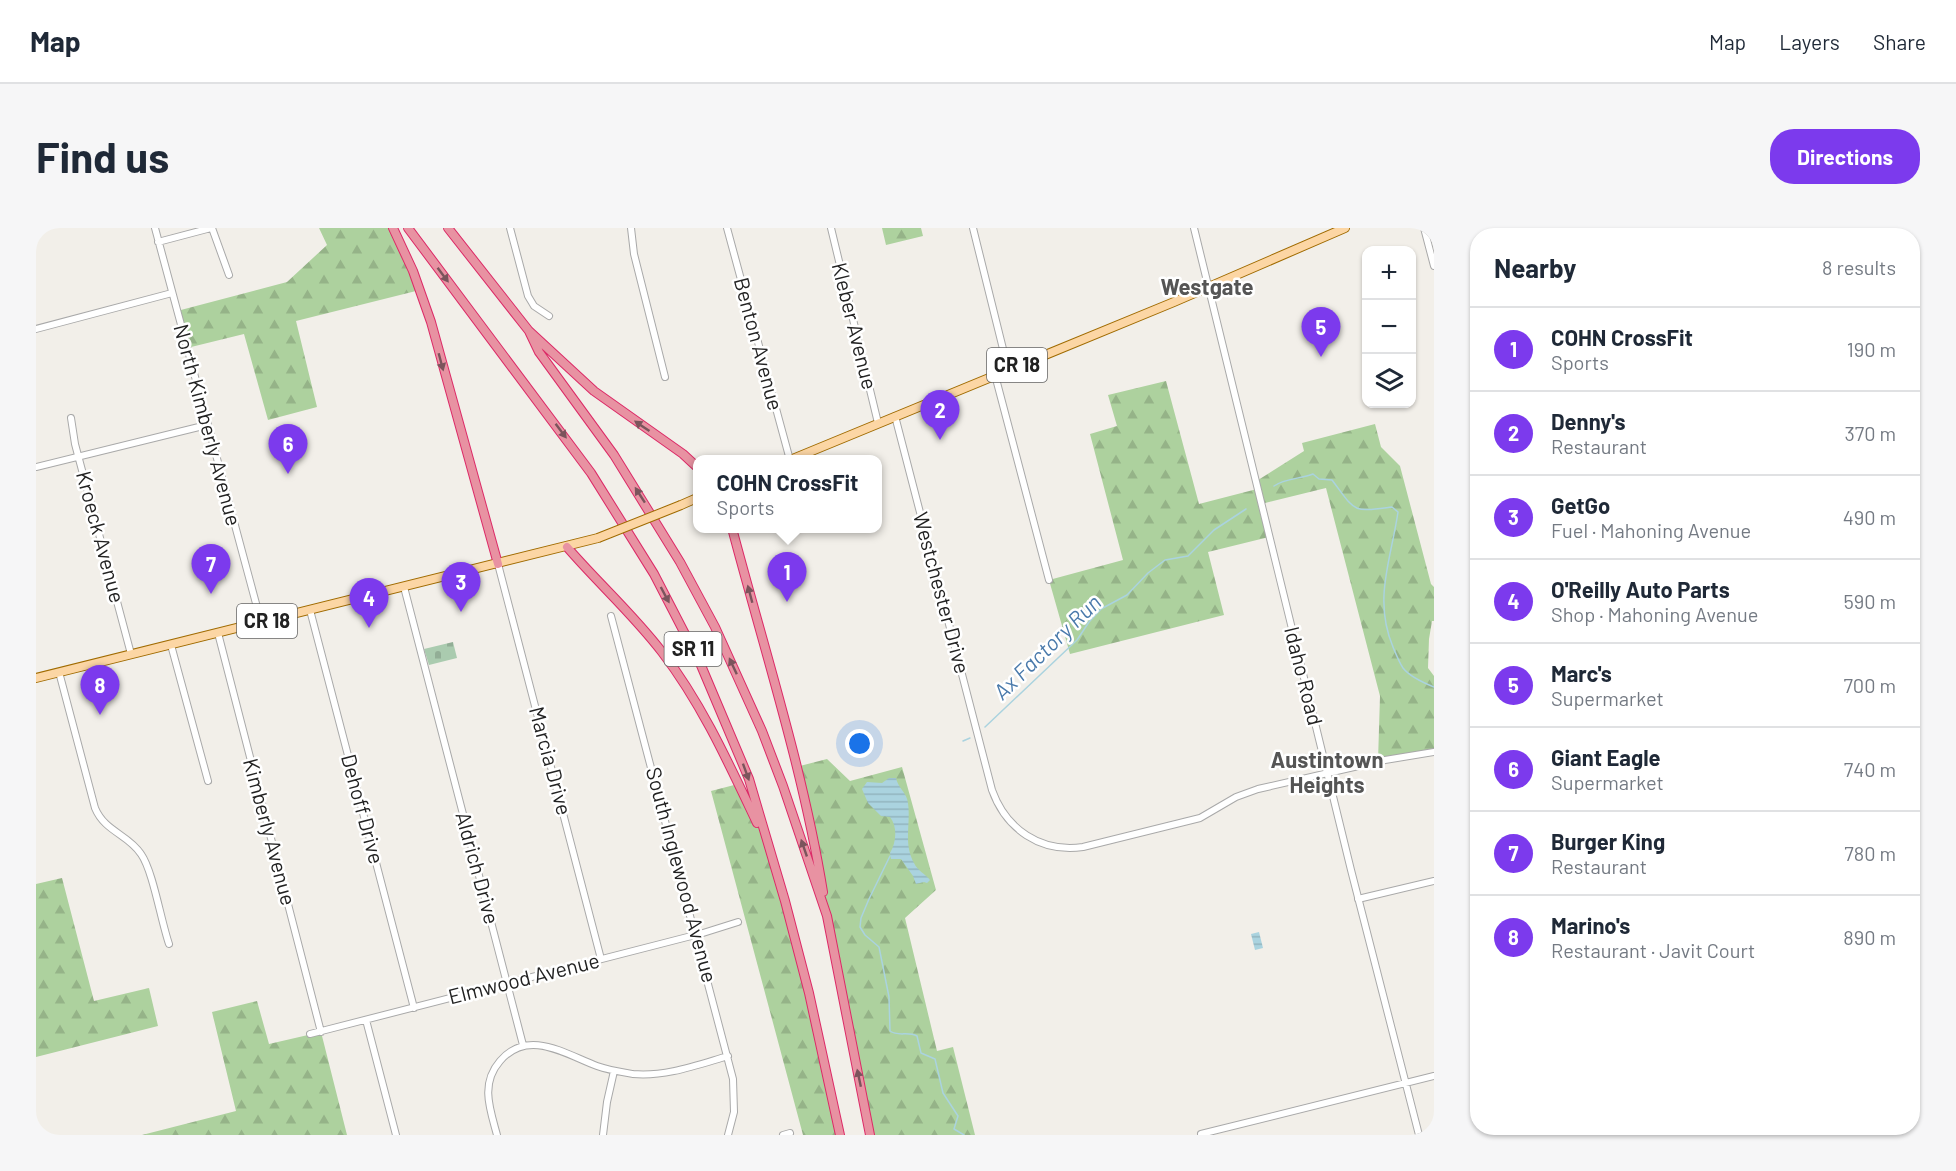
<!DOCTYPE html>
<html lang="en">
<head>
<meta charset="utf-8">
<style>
  :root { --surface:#fff; --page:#f6f6f7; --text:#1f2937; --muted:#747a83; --line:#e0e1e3; --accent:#7c3aed }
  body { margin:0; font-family:Barlow,sans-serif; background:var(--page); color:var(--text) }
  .controls { position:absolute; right:18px; top:18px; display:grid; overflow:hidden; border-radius:12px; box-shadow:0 2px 4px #0004 }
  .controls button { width:54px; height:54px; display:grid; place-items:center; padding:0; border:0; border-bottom:2px solid var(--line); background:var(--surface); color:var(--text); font:30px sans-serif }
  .you { position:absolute; left:824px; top:516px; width:21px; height:21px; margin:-15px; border:4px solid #fff; border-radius:50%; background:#1a73e8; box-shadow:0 0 0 9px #1a73e833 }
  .badge { display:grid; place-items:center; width:39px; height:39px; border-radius:50%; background:var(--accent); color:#fff; font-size:20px; font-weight:700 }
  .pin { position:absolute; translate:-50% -50px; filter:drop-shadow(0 2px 3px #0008) }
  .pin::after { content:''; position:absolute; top:32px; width:21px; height:18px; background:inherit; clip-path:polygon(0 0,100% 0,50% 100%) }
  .popup { position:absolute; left:657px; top:227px; width:189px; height:78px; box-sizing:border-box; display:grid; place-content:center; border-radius:12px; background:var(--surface); filter:drop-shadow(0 2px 4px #0005); font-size:20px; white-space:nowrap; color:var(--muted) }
  .popup b { font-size:22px; color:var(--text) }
  .popup::after { content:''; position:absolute; left:50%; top:100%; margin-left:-12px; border:12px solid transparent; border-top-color:var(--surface) }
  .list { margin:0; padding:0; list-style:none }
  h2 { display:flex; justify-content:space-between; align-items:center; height:78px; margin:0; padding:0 24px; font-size:26px }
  h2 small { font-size:20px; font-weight:400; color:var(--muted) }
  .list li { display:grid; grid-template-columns:39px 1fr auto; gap:18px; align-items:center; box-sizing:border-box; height:84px; padding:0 24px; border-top:2px solid var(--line) }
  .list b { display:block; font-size:22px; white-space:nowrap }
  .list p { margin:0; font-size:20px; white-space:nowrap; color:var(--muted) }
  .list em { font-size:20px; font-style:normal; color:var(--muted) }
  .icon { flex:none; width:33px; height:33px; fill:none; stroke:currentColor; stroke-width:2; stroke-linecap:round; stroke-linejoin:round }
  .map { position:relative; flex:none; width:1398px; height:907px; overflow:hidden; border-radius:24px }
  header { display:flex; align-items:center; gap:36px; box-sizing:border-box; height:84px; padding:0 30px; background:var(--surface); border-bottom:2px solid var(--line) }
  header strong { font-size:28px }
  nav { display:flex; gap:33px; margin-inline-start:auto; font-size:21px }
  .intro { display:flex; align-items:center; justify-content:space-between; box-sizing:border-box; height:144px; padding:0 36px }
  h1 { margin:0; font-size:42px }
  .button { padding:15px 27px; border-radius:24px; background:var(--accent); color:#fff; font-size:21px; font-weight:700 }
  main { display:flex; gap:36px; padding:0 36px }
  aside { flex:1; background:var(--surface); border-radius:24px; box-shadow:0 2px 4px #0004 }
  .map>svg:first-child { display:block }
</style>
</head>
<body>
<header>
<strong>Map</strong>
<nav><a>Map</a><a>Layers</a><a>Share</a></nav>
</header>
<div class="intro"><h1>Find us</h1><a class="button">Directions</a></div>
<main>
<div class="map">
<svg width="1398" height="907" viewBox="0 0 1398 907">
  <defs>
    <pattern id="forest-firs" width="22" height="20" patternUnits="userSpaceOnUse" patternTransform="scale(1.5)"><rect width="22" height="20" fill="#add19e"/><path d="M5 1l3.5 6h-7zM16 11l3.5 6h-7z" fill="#95b388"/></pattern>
    <pattern id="cemetery-stones" width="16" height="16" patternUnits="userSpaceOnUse" patternTransform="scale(1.5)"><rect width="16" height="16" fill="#aacbaf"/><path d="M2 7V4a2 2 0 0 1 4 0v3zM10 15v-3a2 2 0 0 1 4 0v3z" fill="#92ae96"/></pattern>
    <pattern id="water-rules" width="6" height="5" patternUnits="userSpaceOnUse" patternTransform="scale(1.5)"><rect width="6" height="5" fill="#aad3df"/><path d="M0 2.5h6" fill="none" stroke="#92b5bf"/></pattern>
  </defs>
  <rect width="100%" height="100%" fill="#f2efe9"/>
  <path fill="url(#forest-firs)" d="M283,0h74l27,62 -124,31 21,86 -49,13 -24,-86 -57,14 -10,-37 110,-29 40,-37z
    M846,0h39l2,8 -37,9z
    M1130,153l33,123 58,-15 -2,-7 49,-31 -2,-8 73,-19 6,23 19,19 31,118 3,3v34h-2l-3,18 -1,29 6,8v76l-56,9 2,-65 -54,-208 -65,16 8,33 -61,15 16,63 -154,39 -21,-74 74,-20 -33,-126 27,-8 -9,-31z
    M791,531l23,22 52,-14 34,123 -31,28 32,133 16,-4 22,88h-105l-74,-368z
    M702,556l30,61 17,56 55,234h-37l-92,-344z
    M26,650l32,123 55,-13 9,38 -122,31v-173z
    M221,773l12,43 52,-12 26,103h-205l94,-24 -24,-99z"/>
  <path fill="url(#cemetery-stones)" d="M417,414l4,16 -28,7 -5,-16z"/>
  <path fill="url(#water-rules)" d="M853,550h7c2,10 11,15 12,25 3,21 -5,40 6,60 3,7 11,11 16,17l-3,3 -3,-1 -8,2 -3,-8 -12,-17h-10l-1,-6c6,-10 8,-26 0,-36l-9,-1 -13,-13 -6,-14 5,-7 15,1z
    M1223,704l4,16 -8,2 -4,-16z"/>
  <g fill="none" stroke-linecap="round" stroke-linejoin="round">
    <path stroke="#aad3df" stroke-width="1.5" d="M1238,258c11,-8 27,-7 39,-12l6,5 13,1c25,33 19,32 60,27l6,5c-7,48 -25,87 -5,135 3,7 6,15 10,21 7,9 21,15 31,19
      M949,499l92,-87 12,-18 12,-13 26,-14 21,-22 17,-13 23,-4 26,-26 32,-21
      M927,513l7,-3
      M854,628l-21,43 -8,19 -1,9 5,8 14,12 10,50 1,34c8,6 18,0 27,5l4,17 14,6 8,34 15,23 -4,13 10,6"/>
    <g stroke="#a9a9a9" stroke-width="8">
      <path id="minor" d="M119,0l106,394
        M176,0l17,47
        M474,0l18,68 6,10 15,10
        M595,0l3,26 31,123
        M691,0l63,232
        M795,0l47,195
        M937,0l35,141
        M1158,0l157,642 68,265
        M1388,0l10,38
        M122,14l53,-14
        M0,101l136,-36
        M959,147l54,205
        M859,188l97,374c14,39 48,63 91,57l117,-29 36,-21 22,-8 127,-29 49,-8
        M35,190l4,26 56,210
        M0,239l171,-42
        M462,336l103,395
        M368,359l119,458
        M274,382l104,398
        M575,388l122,463 1,33 -6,23
        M182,405l103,399
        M135,417l37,136
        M23,444l36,136c10,24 33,26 46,46 12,17 20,67 28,90
        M1322,671l76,-18
        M330,792l30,115
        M274,806l393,-101 35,-11
        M1165,906l233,-58
        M461,907c-7,-26 -17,-51 3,-74 28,-33 65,-7 97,5 11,4 24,6 36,8 32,3 64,-9 95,-18
        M567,907l4,-33 7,-31
        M747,907l7,-2"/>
    </g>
    <g stroke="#a06b00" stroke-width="10">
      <path id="major" d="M754,232l384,-158 171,-74
        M645,277l16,-7
        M0,450l562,-140"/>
    </g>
    <g stroke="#dc2a67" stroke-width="10">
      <path id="highway" d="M357,0l20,43 18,51 67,242
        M372,0l183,245 63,101 46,89 49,116 36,122 24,92 31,142
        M412,0l81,103 65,60 89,63 14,13
        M493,103l10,21 75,103 66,107 35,65 47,104 21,55 44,130 43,219
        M696,300c32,121 71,241 91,364
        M531,319c30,35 66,67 95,105 40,52 67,112 95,171"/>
    </g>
    <use href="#minor" stroke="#fff" stroke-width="6"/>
    <use href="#major" stroke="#fcd6a4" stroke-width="8"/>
    <use href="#highway" stroke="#e892a2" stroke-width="8"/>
    <g stroke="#a06b00" stroke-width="10" stroke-linecap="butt">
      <path id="major-bridge" d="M562,310l83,-33"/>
    </g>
    <use href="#major-bridge" stroke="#fcd6a4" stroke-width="8"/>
  </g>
  <defs><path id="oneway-solid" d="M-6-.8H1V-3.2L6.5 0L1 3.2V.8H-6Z" transform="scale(1.5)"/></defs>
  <g fill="#7b545c">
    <use href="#oneway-solid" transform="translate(407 47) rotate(53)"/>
    <use href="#oneway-solid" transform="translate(405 134) rotate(75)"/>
    <use href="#oneway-solid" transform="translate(606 198) rotate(-146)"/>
    <use href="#oneway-solid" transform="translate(525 203) rotate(53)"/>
    <use href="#oneway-solid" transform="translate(604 267) rotate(-123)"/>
    <use href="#oneway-solid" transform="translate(714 366) rotate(-105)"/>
    <use href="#oneway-solid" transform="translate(629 367) rotate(62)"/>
    <use href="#oneway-solid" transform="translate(697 438) rotate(-115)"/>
    <use href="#oneway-solid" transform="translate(710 544) rotate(70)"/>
    <use href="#oneway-solid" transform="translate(768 620) rotate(-109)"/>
    <use href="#oneway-solid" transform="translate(823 850) rotate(-102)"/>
  </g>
  <g text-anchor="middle" stroke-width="5" stroke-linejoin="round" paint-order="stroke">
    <g fill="#fff" stroke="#646464" stroke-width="1.5">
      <rect x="951" y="120" width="60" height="34" rx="4.5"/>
      <rect x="201" y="376" width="60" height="34" rx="4.5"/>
      <rect x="628.5" y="404" width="57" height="34" rx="4.5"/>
    </g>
    <g font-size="20" font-weight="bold" fill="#222">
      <text x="981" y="144">CR 18</text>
      <text x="231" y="400">CR 18</text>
      <text x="657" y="428">SR 11</text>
    </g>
    <g font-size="21" fill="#222" stroke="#fff">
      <text transform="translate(818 98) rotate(76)" y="7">Kleber Avenue</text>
      <text transform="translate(722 116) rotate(75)" y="7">Benton Avenue</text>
      <text transform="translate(171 197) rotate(75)" y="7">North Kimberly Avenue</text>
      <text transform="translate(64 309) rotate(75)" y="7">Kroeck Avenue</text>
      <text transform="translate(905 365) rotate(75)" y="7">Westchester Drive</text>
      <text transform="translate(1267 448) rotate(76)" y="7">Idaho Road</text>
      <text transform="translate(514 533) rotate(75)" y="7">Marcia Drive</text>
      <text transform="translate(326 581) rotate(75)" y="7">Dehoff Drive</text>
      <text transform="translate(233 604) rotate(75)" y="7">Kimberly Avenue</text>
      <text transform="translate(441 640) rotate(75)" y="7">Aldrich Drive</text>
      <text transform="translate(645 647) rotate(75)" y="7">South Inglewood Avenue</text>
      <text transform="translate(488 751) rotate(-14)" y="7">Elmwood Avenue</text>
    </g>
    <g font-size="22" font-weight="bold" fill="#555" stroke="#fff">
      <text x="1171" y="67">Westgate</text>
      <text x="1291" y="540">Austintown<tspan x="1291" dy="25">Heights</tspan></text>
    </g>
    <g font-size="22" font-style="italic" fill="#4a7aab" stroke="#fff">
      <text transform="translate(1011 419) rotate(-44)" y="8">Ax Factory Run</text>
    </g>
  </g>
</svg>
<div class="controls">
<button>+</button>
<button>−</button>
<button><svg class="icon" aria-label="layers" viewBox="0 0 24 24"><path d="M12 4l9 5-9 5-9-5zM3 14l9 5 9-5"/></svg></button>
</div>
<div class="you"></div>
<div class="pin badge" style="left:751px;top:374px">1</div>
<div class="popup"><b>COHN CrossFit</b>Sports</div>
<div class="pin badge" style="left:904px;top:212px">2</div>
<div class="pin badge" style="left:425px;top:384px">3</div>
<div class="pin badge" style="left:333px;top:400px">4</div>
<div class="pin badge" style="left:1285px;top:129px">5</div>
<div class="pin badge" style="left:252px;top:246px">6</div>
<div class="pin badge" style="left:175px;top:366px">7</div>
<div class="pin badge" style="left:64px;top:487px">8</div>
</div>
<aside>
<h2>Nearby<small>8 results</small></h2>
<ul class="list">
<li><span class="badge">1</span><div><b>COHN CrossFit</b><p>Sports</p></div><em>190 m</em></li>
<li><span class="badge">2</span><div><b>Denny's</b><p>Restaurant</p></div><em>370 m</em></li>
<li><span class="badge">3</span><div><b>GetGo</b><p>Fuel · Mahoning Avenue</p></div><em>490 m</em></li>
<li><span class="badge">4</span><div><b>O'Reilly Auto Parts</b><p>Shop · Mahoning Avenue</p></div><em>590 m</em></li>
<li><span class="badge">5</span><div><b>Marc's</b><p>Supermarket</p></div><em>700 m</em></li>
<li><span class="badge">6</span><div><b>Giant Eagle</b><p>Supermarket</p></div><em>740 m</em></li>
<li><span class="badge">7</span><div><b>Burger King</b><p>Restaurant</p></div><em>780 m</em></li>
<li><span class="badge">8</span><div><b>Marino's</b><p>Restaurant · Javit Court</p></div><em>890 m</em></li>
</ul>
</aside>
</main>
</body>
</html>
